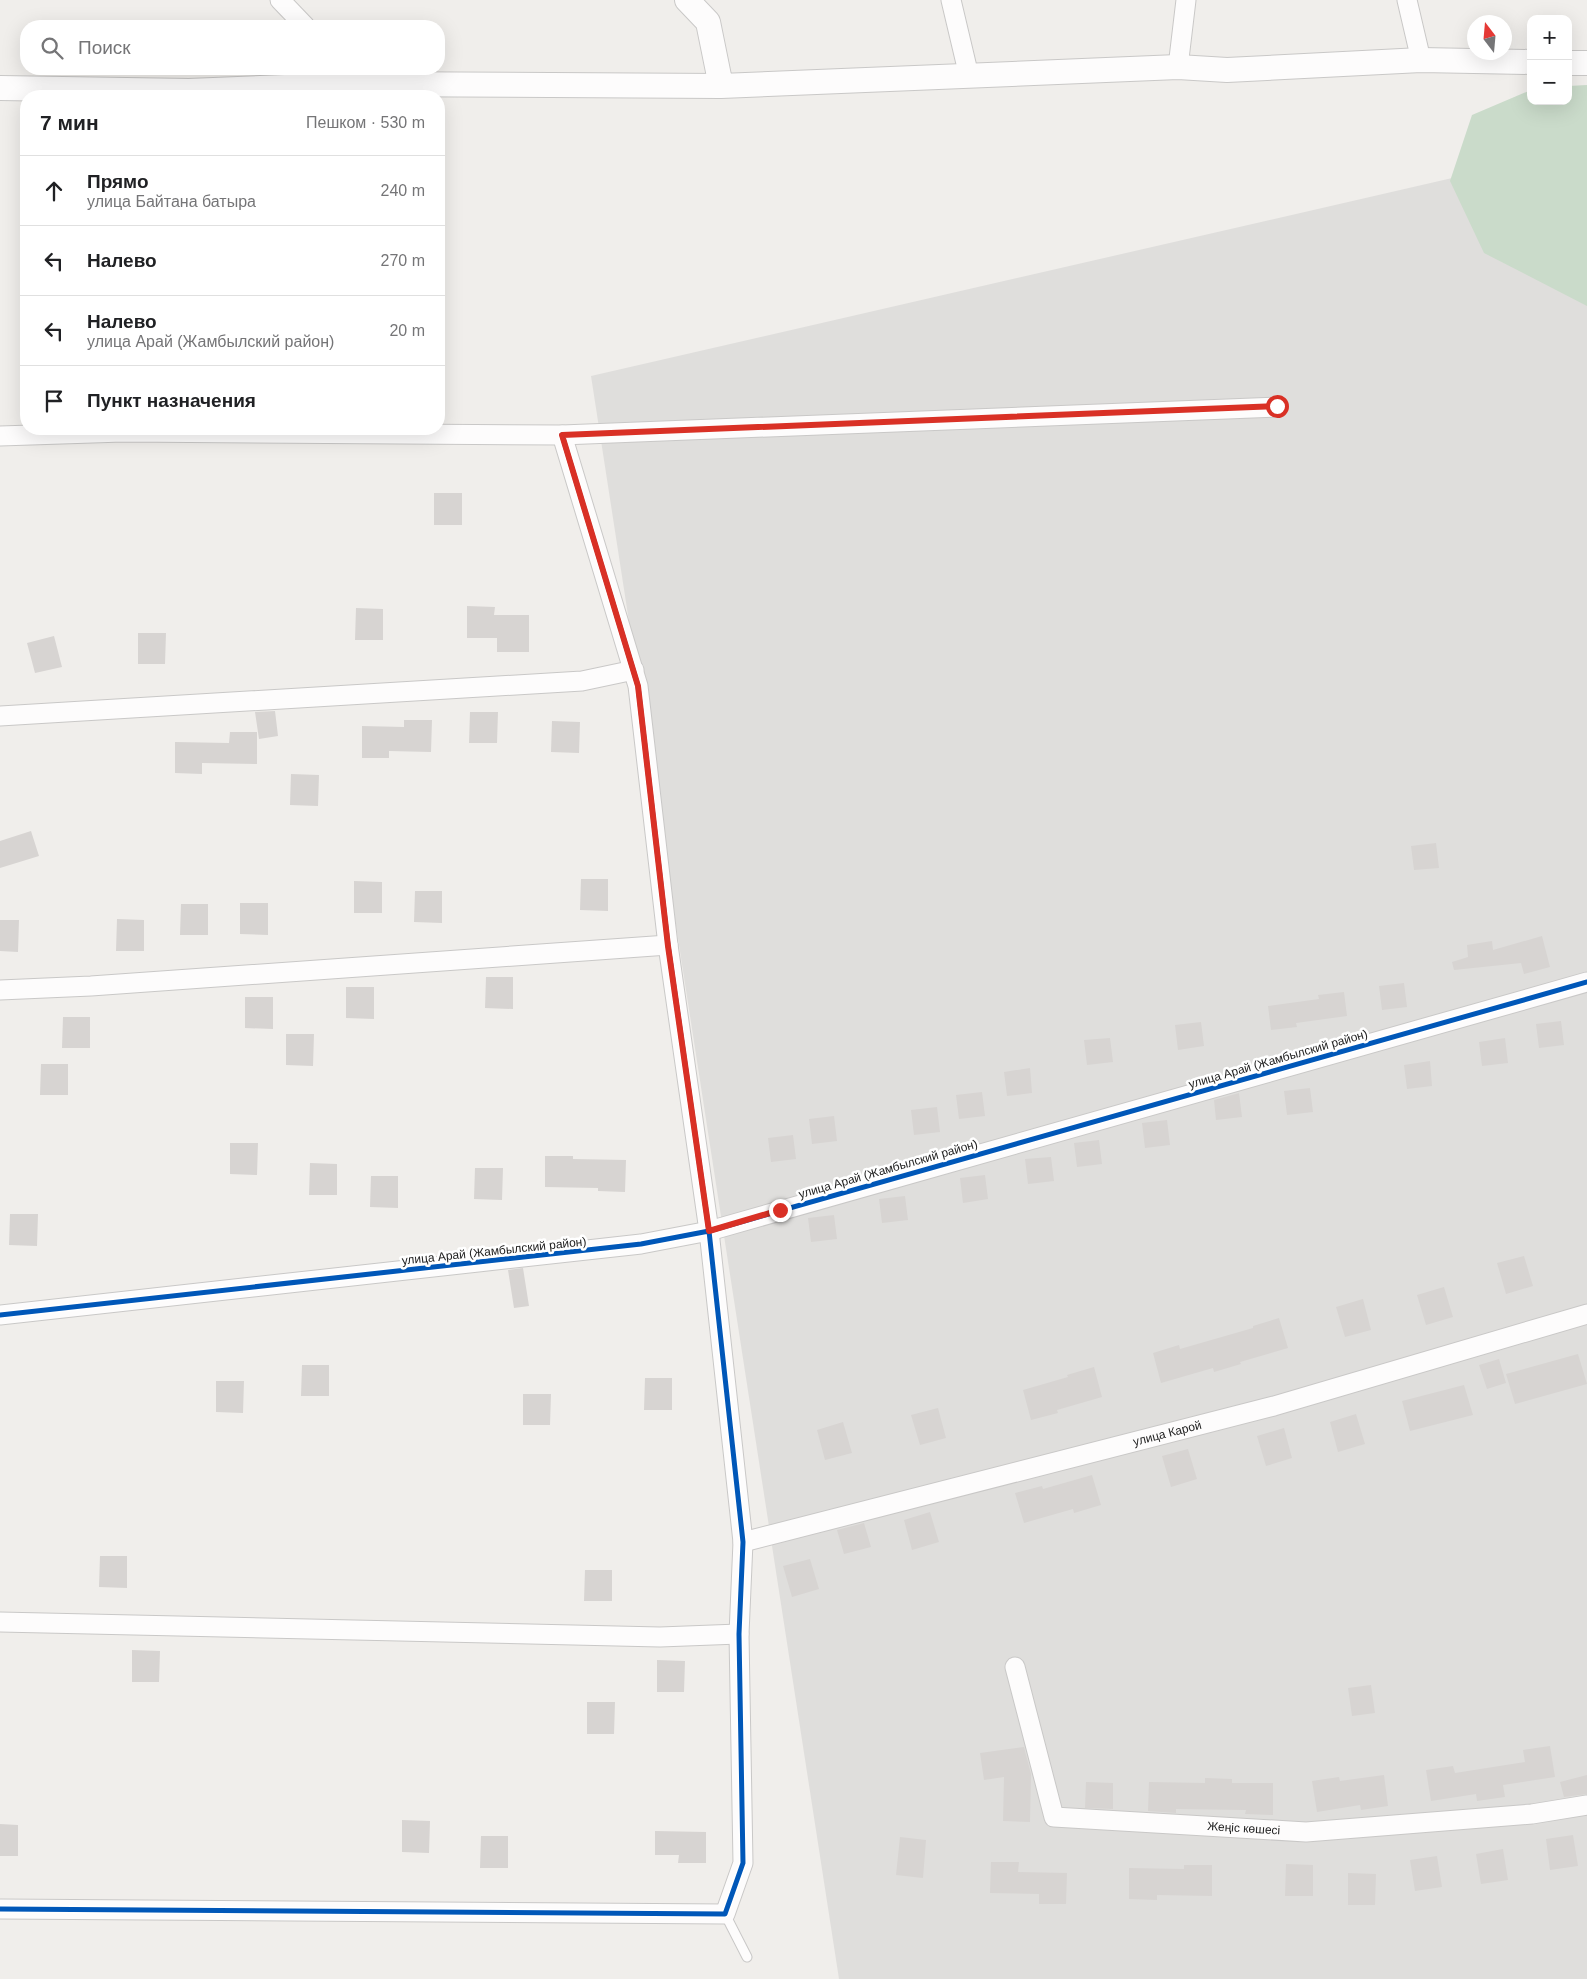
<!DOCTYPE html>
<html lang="ru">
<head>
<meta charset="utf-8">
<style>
  :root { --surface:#fff; --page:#f2f2f2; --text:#202124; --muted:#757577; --line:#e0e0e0 }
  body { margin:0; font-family:Helvetica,sans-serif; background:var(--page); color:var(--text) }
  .controls { position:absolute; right:15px; top:15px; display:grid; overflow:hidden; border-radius:10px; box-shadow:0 5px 20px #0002 }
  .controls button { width:45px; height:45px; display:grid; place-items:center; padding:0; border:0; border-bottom:1px solid var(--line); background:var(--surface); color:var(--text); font:25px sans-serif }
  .compass { position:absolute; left:1467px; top:15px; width:45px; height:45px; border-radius:50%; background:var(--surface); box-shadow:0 5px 20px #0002; rotate:344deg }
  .stop { position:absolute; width:15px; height:15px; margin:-11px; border:4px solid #d93025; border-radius:50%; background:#fff }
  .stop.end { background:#d93025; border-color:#fff; box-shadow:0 1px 5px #0008 }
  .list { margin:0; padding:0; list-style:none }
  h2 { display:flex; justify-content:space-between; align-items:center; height:65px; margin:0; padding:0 20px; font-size:21px }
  h2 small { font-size:16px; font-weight:400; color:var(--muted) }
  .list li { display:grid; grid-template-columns:32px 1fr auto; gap:15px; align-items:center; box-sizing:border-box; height:70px; padding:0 20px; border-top:1px solid var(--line) }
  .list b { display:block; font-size:19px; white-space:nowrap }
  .list p { margin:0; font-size:16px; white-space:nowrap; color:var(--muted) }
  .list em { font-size:16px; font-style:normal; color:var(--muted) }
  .icon { flex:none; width:28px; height:28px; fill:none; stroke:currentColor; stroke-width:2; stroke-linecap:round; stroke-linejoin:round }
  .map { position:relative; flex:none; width:1587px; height:1979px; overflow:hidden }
  .search { position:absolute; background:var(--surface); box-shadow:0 5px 20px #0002; left:20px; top:20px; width:425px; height:55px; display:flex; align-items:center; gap:12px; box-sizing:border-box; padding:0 18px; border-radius:20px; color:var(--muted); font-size:19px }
  .panel { position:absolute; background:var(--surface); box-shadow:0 5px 20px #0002; left:20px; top:90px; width:425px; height:345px; border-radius:20px }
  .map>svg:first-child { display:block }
</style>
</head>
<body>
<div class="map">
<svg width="1587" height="1979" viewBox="0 0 1587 1979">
  <rect width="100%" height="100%" fill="#f0eeeb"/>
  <path fill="#dfdedc" d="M1587,147v1832h-748l-248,-1603z"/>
  <path fill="#cadbca" d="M1587,85v221l-103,-53 -34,-72 22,-66 59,-25v11h37v-15z"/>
  <path fill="#d7d4d2" d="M434,493h28v32h-28z
    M467,606l28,1 -1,8h35v37h-32v-14h-30z
    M356,608l27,1v31h-28z
    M138,633h28l-1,31h-27z
    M54,636l8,31 -27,6 -8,-30z
    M275,711l3,25 -19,3 -4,-27z
    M470,712h28l-1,31h-28z
    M404,720h28l-1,32 -42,-1v7h-27v-32l42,1z
    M552,721l28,1 -1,31 -28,-1z
    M230,732h27v32l-55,-1v11l-27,-1v-31l54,1z
    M291,774l28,1 -1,31 -28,-1z
    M31,831l8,25 -39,12v-27z
    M1436,843l3,25 -25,2 -3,-24z
    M581,879h27v32l-28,-1z
    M354,881l28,1v31h-28z
    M415,891h27v32l-28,-1z
    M240,903h28v32l-28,-1z
    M181,904h27v31h-28z
    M117,919l27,1v31h-28z
    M0,920h19l-1,32 -18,-1z
    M1542,936l8,31 -26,7 -3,-11 -67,7 -2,-8 16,-5 -1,-12 25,-4 1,9z
    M486,977h27v32l-28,-1z
    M1404,983l3,24 -25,3 -3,-24z
    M346,987h28v32l-28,-1z
    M1344,992l3,24 -51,7 1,4 -26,3 -3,-24 51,-7 -1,-4z
    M245,997h28v32l-28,-1z
    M63,1017h27v31h-28z
    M1561,1021l3,24 -25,3 -3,-24z
    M1201,1022l3,24 -26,4 -3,-25z
    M286,1034h28l-1,32 -27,-1z
    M1110,1038l3,24 -26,3 -3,-25z
    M1505,1038l3,25 -26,3 -3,-24z
    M1430,1061l2,25 -25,3 -3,-24z
    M41,1064h27v31h-28z
    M1030,1068l2,25 -25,3 -3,-24z
    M1310,1088l3,24 -26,3 -3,-24z
    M982,1092l3,24 -26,3 -3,-24z
    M1239,1093l3,24 -26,3 -2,-20z
    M937,1107l3,25 -26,3 -3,-25z
    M834,1116l3,25 -25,3 -3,-25z
    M1167,1120l3,25 -25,3 -3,-25z
    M793,1135l3,24 -25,3 -3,-24z
    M1099,1140l3,24 -25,3 -3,-24z
    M230,1143h28l-1,32 -27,-1z
    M545,1156h28v3l53,1 -1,32 -27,-1v-3l-53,-1z
    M1051,1157l3,24 -26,3 -3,-25z
    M310,1163l27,1v31h-28z
    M475,1168h28l-1,32 -28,-1z
    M985,1175l3,24 -25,4 -3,-25z
    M371,1176h27v32l-28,-1z
    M905,1196l3,24 -26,3 -3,-24z
    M10,1214h28l-1,32 -28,-1z
    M834,1215l3,24 -26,3 -3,-24z
    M1524,1256l9,30 -27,8 -9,-31z
    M523,1268l6,38 -15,2 -6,-38z
    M1444,1287l9,30 -27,8 -9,-30z
    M1363,1299l8,31 -26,7 -9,-30z
    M1279,1318l9,30 -48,14 1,2 -27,8 -1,-4 -52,15 -8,-30 26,-8 1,4 73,-21v-2z
    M1578,1354l9,30 -72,20 -9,-30z
    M1499,1359l7,24 -19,6 -8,-24z
    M302,1365h27v31h-28z
    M1094,1367l8,30 -45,13 1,3 -27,7 -8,-30 45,-13 -1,-2z
    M645,1378h27v32h-28z
    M216,1381h28l-1,32 -27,-1z
    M1464,1385l9,30 -63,16 -8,-30z
    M523,1394h28l-1,31h-27z
    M938,1408l8,30 -26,7 -9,-30z
    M1356,1414l9,30 -27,8 -8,-30z
    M843,1422l9,31 -27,7 -8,-30z
    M1284,1428l8,30 -26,8 -9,-30z
    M1188,1449l9,30 -26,8 -9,-31z
    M1092,1475l9,30 -27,8 -1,-4 -49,14 -9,-30 27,-7 1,3z
    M930,1512l9,30 -27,8 -8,-30z
    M864,1523l7,24 -27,7 -7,-24z
    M100,1556h27v32l-28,-1z
    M810,1559l9,30 -27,8 -9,-31z
    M585,1570h27v31h-28z
    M132,1650l28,1 -1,31h-27z
    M657,1660l28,1 -1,31h-27z
    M1371,1685l4,28 -23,3 -4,-28z
    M587,1702h28l-1,32h-27z
    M1550,1746l5,31 -52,8 2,12 -28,4 -1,-7 -45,7 -5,-31 27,-4 2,7 70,-11 -2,-12z
    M1024,1747l7,27 -1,48 -27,-1 1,-44 -20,3 -4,-27z
    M1384,1775l4,31 -27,4 -1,-5 -43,7 -5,-31 27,-4 1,4z
    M1587,1775v19l-23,3 -4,-15z
    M1205,1778l27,1v4h41v32l-28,-1 1,-4 -70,-1v4l-28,-2 1,-29 56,1z
    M1086,1782l27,1v26l-28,-1z
    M402,1820l28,1 -1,32 -27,-1z
    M0,1824l18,1v31h-18z
    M655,1831l51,1v31h-28l1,-8h-24z
    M1573,1835l5,31 -28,4 -4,-31z
    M481,1836h27v32h-28z
    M900,1837l26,3 -3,38 -27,-3z
    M1503,1849l5,31 -27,4 -5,-30z
    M1437,1856l5,31 -27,4 -5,-31z
    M991,1862h28l-1,10 49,1 -1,31h-27v-10l-49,-1z
    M1286,1864l27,1v31h-28z
    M1184,1865h28v31l-55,-1v5l-28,-1v-31l55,1z
    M1348,1873l28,1 -1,31h-27z"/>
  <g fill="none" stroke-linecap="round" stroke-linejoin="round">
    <g stroke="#c9c8c7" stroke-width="11">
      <path id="service" d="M725,1914l22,43"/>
    </g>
    <g stroke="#c9c8c7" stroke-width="21">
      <g id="minor">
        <path d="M280,0l25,26"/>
        <path d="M951,0l18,76"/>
        <path d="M1407,0l14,60"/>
        <path d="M1178,67l8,-67"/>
        <path d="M344,69l14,15"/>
        <path d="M0,436l123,-4 439,3 715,-28"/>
        <path d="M0,716l582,-35 52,-11"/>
        <path d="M0,990l91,-4 577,-41"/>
        <path d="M0,1315l641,-71 68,-13 878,-249"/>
        <path id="s1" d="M743,1542l531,-136 313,-92"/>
        <path d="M0,1622l660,15 79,-3"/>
        <path id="s2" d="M1015,1667l39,150 252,15 226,-18 55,-9"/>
        <path d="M0,1909l725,5 18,-51 -4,-229 4,-92 -34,-311 -41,-286 -30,-259 -76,-251"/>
      </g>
    </g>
    <g stroke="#c9c8c7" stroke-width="26">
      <path id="tertiary" d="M687,0l21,22 13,64
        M1568,63h19
        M0,88l189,3 169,-7 363,2 457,-19 49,3 194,-10 110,2"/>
    </g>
    <use href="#service" stroke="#fdfcfc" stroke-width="9"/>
    <use href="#minor" stroke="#fdfcfc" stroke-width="19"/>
    <use href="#tertiary" stroke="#fdfcfc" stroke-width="24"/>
    <g stroke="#fff" stroke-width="8">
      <path id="cycleway" d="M0,1315l641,-71 68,-13 878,-249
        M0,1909l725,5 18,-51 -4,-229 4,-92 -34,-311 -41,-286 -30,-259 -76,-251"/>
    </g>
    <use href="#cycleway" stroke="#0057b8" stroke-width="5"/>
  </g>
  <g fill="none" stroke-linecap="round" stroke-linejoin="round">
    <path stroke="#d93025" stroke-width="6" d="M780,1210l-71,21 -41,-285 -30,-260 -76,-251 715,-29"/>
  </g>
  <g text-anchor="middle" stroke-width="5" stroke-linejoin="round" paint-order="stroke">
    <g font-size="12" fill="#222" stroke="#fff">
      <text transform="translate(1278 1059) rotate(-16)" y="4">улица Арай (Жамбылский район)</text>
      <text transform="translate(888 1169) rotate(-16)" y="4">улица Арай (Жамбылский район)</text>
      <text transform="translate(494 1251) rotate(-6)" y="4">улица Арай (Жамбылский район)</text>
      <text dy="4" stroke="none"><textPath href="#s1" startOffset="438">улица Карой</textPath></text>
      <text dy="4" stroke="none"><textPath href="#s2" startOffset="345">Жеңіс көшесі</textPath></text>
    </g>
  </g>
</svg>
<div class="controls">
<button>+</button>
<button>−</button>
</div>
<svg class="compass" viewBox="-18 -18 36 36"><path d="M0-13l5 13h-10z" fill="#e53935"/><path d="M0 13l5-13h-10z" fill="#757577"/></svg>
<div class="stop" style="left:1277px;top:406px"></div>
<div class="stop end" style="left:780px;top:1210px"></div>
<div class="search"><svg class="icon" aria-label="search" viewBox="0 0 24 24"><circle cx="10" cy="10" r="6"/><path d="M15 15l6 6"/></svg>Поиск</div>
<section class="panel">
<h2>7 мин<small>Пешком · 530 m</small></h2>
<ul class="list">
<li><svg class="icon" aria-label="ahead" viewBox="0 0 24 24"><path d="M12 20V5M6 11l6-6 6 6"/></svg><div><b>Прямо</b><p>улица Байтана батыра</p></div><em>240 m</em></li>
<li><svg class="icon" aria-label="left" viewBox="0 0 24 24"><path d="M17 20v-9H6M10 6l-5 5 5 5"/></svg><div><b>Налево</b></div><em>270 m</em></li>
<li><svg class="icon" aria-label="left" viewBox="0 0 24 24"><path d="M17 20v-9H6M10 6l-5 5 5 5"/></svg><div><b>Налево</b><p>улица Арай (Жамбылский район)</p></div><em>20 m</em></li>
<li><svg class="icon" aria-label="arrive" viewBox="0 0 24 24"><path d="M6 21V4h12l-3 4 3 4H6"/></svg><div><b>Пункт назначения</b></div></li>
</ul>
</section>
</div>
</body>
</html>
